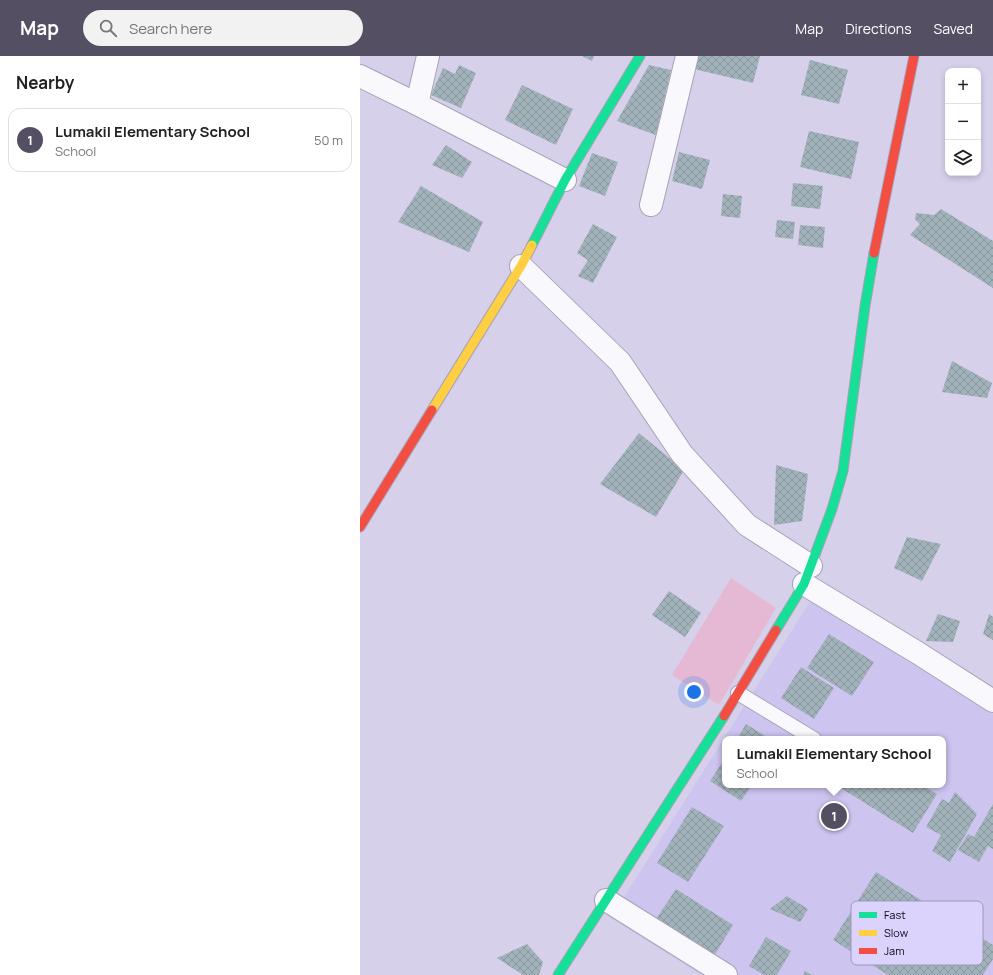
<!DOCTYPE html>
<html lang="en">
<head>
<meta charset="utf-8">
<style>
  :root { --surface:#fff; --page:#f2f2f2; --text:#222; --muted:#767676; --line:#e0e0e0; --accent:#544f63 }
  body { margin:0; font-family:Manrope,sans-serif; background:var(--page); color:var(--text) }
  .controls { position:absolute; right:12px; top:12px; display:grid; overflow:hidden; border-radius:8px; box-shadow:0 2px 6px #0003 }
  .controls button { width:36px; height:36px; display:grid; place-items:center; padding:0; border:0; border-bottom:1px solid var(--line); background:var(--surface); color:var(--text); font:20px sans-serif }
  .you { position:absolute; left:334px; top:636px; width:14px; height:14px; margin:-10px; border:3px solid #fff; border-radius:50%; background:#1a73e8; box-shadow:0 0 0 6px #1a73e833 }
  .badge { display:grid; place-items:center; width:26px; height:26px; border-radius:50%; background:var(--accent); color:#fff; font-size:13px; font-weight:700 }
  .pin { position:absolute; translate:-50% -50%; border:2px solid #fff; box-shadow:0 1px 4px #0006 }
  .popup { position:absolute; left:362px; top:680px; width:224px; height:52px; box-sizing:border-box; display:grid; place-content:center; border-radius:8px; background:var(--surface); filter:drop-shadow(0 1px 3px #0005); font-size:13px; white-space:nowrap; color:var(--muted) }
  .popup b { font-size:15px; color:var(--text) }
  .popup::after { content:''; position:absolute; left:50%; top:100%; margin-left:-8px; border:8px solid transparent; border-top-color:var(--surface) }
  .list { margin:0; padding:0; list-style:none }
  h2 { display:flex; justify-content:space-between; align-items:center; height:52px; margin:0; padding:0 16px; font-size:17px }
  h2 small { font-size:13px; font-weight:400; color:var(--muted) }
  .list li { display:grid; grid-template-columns:26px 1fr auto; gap:12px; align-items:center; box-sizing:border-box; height:64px; margin:0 8px 8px; padding:0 8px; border:1px solid var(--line); border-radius:12px }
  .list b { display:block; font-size:15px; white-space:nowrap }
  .list p { margin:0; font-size:13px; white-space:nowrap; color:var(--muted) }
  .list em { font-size:13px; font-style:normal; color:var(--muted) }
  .icon { flex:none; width:22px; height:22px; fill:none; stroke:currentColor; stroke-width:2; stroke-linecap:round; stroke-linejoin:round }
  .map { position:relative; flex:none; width:633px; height:919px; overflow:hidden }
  header { display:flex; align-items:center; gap:24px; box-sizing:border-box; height:56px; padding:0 20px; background:var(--accent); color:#fff }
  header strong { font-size:19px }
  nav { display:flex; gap:22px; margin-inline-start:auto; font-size:14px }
  .search { width:280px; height:36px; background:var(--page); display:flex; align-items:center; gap:10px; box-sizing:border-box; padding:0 14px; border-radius:22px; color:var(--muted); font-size:15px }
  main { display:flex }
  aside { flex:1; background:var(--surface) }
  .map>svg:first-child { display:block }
</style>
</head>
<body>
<header>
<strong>Map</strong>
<div class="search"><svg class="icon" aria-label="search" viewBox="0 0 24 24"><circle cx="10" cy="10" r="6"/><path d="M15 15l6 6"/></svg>Search here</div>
<nav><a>Map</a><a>Directions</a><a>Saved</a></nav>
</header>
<main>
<aside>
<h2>Nearby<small></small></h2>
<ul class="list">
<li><span class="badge">1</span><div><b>Lumakil Elementary School</b><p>School</p></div><em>50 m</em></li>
</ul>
</aside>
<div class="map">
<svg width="633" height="919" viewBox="0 0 633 919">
  <defs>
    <pattern id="building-cross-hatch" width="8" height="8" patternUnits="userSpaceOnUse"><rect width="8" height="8" fill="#a2b2ba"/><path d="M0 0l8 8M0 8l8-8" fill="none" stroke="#8a989f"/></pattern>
  </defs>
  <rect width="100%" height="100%" fill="#d6d0eb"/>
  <path fill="#cec4f0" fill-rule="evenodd" d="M451,544l182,114v261h-292l-90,-57zM365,683h218v46h-218z"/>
  <path fill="#e5b9d4" d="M371,522l45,30 -57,97 -47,-30z"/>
  <path fill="url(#building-cross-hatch)" d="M222,0h12l-2,5z
    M337,0h63l-7,27 -59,-14z
    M450,4l38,10 -9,34 -38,-9z
    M99,9l17,8 -15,35 -30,-13 12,-27 12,6z
    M289,9l22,5 -15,65 -39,-14z
    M162,29l51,24 -17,36 -51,-25z
    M449,75l50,11 -8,37 -51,-12z
    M86,89l26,17 -10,16 -30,-13z
    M319,96l31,8 -8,29 -30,-8z
    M232,97l26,9 -13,34 -26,-10z
    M433,127l30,3 -3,23 -29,-3z
    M61,130l62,36 -14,30 -71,-30z
    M363,138l19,2 -2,22 -19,-2z
    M581,153l52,32v47l-83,-53 10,-11 -5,-5 1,-6 18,2z
    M417,164l18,2 -2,17 -18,-2z
    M233,168l24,13 -24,46 -15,-7 10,-16 -11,-7z
    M440,169l25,2 -2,21 -25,-3z
    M592,305l40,22 -5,15 -45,-6z
    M279,377l45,37 -28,47 -56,-33z
    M416,409l32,9 -6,47 -28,4z
    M547,481l34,7 -19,37 -28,-13z
    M309,535l32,22 -16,24 -33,-22z
    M578,558l22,7 -7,21 -27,-1z
    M629,558l4,3v23l-10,-6z
    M469,578l45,28 -22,34 -45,-28z
    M441,611l33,21 -20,31 -33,-21z
    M386,668l24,15h-33z
    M365,702v27h27l-11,16 -31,-20z
    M476,729h86l15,9 -24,39z
    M595,736l22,22 -27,48 -18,-11 9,-16 -15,-8 16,-28 7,4z
    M633,748v45l-5,-3 -9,16 -21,-12 10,-16 6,3z
    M332,751l32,19 -36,56 -31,-19z
    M516,816l117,73v14l-10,16h-95l-55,-35z
    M316,833l57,36 -19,31 -58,-37z
    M427,840l21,13 -8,13 -30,-13z
    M406,881l25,14 -14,24h-13l-15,-9z
    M167,888l16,18 -4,13h-16l-26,-17z
    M445,915l7,4h-9z"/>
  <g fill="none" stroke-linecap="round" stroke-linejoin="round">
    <g stroke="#a7a2b7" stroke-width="16">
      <path id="lane" d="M378,637l76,46"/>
    </g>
    <g stroke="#a7a2b7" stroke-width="24">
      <path id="street" d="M0,20l57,28 148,76
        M57,48l11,-48
        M291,149l36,-149
        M161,210l99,96 62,92 65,71 64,41
        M444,528l114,69 75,48
        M246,844l120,75"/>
    </g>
    <g stroke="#a7a2b7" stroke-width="11">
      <path id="fast" d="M172,189l33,-65 75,-124
        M416,574l28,-46 28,-75 11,-38 22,-165 9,-53
        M198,919l166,-259"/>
    </g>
    <g stroke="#a7a2b7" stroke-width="11">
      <path id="slow" d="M72,354l89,-144 11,-21"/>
    </g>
    <g stroke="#a7a2b7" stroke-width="11">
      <path id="jam" d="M514,197l40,-197
        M0,471l72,-117
        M364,660l52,-86"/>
    </g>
    <use href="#lane" stroke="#f9f8fc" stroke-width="14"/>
    <use href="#street" stroke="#f9f8fc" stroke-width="22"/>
    <use href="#fast" stroke="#16e098" stroke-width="9"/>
    <use href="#slow" stroke="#ffcf43" stroke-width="9"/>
    <use href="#jam" stroke="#f24e42" stroke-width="9"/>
  </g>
  <rect x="491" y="845" width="132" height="64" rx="6" fill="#dcd3fc" stroke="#9e96b8" stroke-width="1"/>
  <rect x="499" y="856" width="18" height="6" fill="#16e098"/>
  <rect x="499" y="874" width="18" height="6" fill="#ffcf43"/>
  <rect x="499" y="892" width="18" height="6" fill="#f24e42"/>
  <g font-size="11" fill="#0e091a">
    <text x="524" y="863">Fast</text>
    <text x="524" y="881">Slow</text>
    <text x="524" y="899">Jam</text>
  </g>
</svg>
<div class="controls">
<button>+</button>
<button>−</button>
<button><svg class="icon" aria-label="layers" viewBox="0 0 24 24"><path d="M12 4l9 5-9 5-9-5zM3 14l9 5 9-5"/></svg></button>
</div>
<div class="you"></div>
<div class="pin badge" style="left:474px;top:760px">1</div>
<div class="popup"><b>Lumakil Elementary School</b>School</div>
</div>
</main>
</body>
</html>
